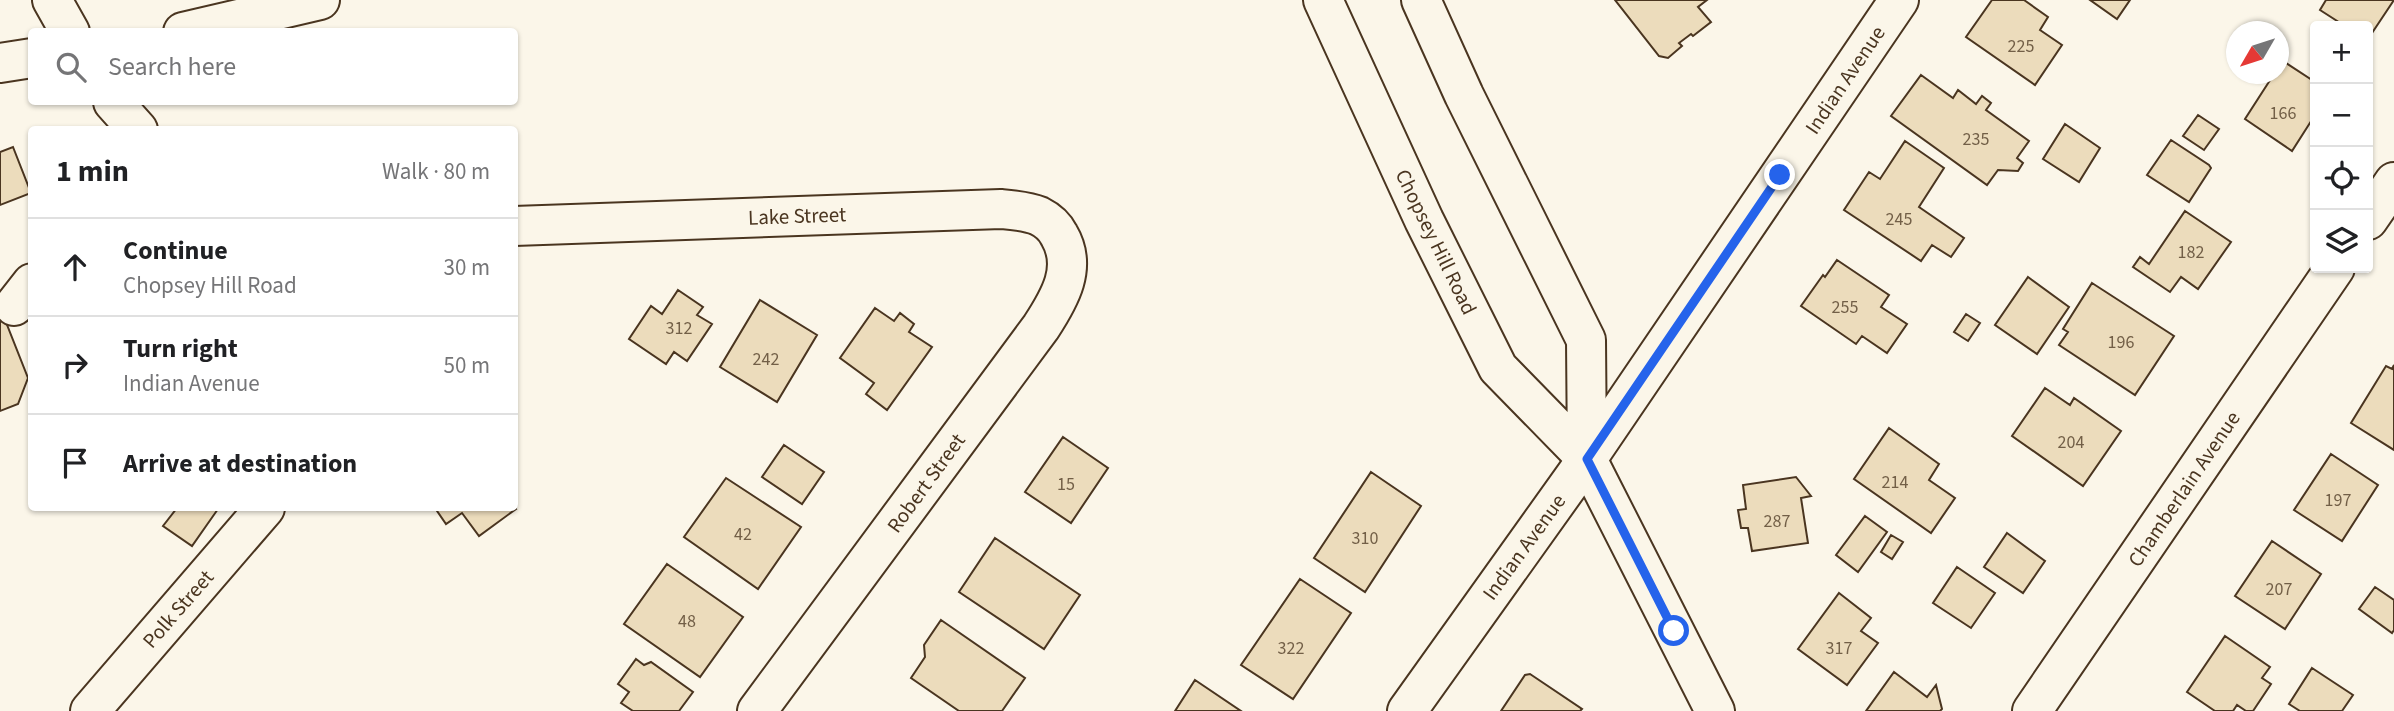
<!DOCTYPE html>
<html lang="en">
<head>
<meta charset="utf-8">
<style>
  :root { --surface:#fff; --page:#f6f6f6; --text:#202124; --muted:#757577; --line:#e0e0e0 }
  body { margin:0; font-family:"Source Sans 3",sans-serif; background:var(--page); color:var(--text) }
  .controls { position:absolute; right:21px; top:21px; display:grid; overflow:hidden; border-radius:7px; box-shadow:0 2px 5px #0004 }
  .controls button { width:63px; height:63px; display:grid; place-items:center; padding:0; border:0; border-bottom:2px solid var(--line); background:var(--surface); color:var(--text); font:35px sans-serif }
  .compass { position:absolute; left:2226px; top:21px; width:63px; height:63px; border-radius:50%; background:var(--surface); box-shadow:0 2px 5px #0004; rotate:231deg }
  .stop { position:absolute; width:21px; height:21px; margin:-16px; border:5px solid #2563eb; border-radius:50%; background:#fff }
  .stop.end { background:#2563eb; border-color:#fff; box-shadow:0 2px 7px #0008 }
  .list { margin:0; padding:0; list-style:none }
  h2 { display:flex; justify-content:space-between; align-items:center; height:91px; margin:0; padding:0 28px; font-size:30px }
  h2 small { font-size:23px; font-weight:400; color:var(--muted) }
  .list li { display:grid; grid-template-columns:46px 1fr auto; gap:21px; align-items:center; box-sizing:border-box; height:98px; padding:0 28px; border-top:2px solid var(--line) }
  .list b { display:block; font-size:26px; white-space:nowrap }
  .list p { margin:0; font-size:23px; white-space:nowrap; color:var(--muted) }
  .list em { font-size:23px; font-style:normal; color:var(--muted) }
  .icon { flex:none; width:38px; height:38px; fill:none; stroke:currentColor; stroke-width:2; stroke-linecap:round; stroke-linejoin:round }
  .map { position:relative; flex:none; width:2394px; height:711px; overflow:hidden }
  .search { position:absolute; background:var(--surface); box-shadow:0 2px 5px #0004; left:28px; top:28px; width:490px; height:77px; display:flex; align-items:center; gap:18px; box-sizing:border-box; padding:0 24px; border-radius:7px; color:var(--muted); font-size:26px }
  .panel { position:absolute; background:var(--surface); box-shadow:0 2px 5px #0004; left:28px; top:126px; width:490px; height:385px; border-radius:7px }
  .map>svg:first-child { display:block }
</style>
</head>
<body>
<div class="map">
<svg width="2394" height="711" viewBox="0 0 2394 711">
  <rect width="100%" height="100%" fill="#fbf6e9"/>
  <path fill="#ecdcbc" stroke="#4a3520" stroke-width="2" d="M1615,0h92l-9,7 13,15 -18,14 -2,-2 -12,9 3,3 -14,12 -9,-2z
    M1992,0h32l24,17 -8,13 22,15 -27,40 -69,-48z
    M2090,0h40l-13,19z
    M2326,0h68l-26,39v-13h-23l-25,-16z
    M2283,61l32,21v33l-23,36 -47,-32 29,-45h4v-7z
    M1921,75l32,23 5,-8 18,14 6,-8 9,7 -5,7 43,31 -12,17 6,5 -5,8 -20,-1 -11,15 -96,-69z
    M2198,115l21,14 -15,21 -21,-14z
    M2065,124l35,24 -21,34 -36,-23z
    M2171,140l38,25 2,3 -22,34 -42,-27z
    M1905,141l39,27 -25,39 45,31 -13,19 -19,-12 -11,16 -77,-51 25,-38 11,7z
    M13,147l18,46 -31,12v-53z
    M2185,211l46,31 -33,47 -17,-12 -11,15 -37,-25 7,-10 9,7z
    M1837,260l52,35 -8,12 26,17 -20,29 -25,-17 -6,8 -55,-38 22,-31 2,2z
    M2028,277l41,30 -32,47 -42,-29z
    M2092,283l82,53 -39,59 -76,-50 9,-13 -5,-3z
    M678,290l25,17 -6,8 15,9 -25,37 -13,-9 -8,12 -37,-25 22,-33 11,8z
    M760,300l57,35 -40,67 -57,-35z
    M0,307l28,71 -10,26 -18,7z
    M875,308l19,13 6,-8 14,11 -5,8 23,15 -45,63 -21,-16 8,-11 -34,-25z
    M1966,314l14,9 -12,18 -14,-9z
    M2394,365v85l-43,-27 35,-57 6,3z
    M2045,388l25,17 4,-7 47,33 -38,55 -71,-50z
    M1889,428l50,36 -10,16 26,18 -24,35 -77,-54z
    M1063,437l45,31 -37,55 -46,-31z
    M784,445l40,27 -22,32 -40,-27z
    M2331,454l47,31 -36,56 -48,-31z
    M1371,472l50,34 -56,86 -51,-34z
    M1796,477l15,19 -10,2 7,45 -56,8 -4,-23h-7l-3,-18 8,-1 -3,-24z
    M726,478l75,49 -43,62 -74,-52z
    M514,506l2,3 -37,27 -17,-23 -16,11 -11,-16z
    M177,508h39l2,1 -26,37 -29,-20z
    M1865,516l22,16 -29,40 -22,-17z
    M2007,533l38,28 -22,32 -39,-26z
    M1891,535l12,7 -11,17 -11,-7z
    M995,538l85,57 -36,54 -85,-57z
    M2272,541l49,33 -36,55 -50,-33z
    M667,564l76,53 -43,60 -76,-53z
    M1957,567l38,26 -24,35 -38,-25z
    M1300,579l51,34 -58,86 -52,-34z
    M2375,587l19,13v30l-2,3 -33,-24z
    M1839,593l32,25 -10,13 17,12 -31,42 -49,-36z
    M941,620l84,58 -23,33h-43l-48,-33 14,-21 -1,-12z
    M2225,636l45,31 -8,11 9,6 -18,27h-7l-9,-6 -4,6h-18l-28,-19z
    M636,659l8,6 7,-3 42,30 -14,19h-46l-12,-8 8,-11 -11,-8z
    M2312,668l41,27 -11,16h-42l-11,-7z
    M1894,672l33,25 9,-12 6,24 -2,2h-74z
    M1530,674l52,35 -2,2h-79l24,-36z
    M1195,680l46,31h-66z"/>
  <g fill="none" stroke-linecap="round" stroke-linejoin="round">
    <g stroke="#4a3520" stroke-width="42">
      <path id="minor" d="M113,102l25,28
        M2368,220l26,-38
        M514,226l487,-17c12,1 26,2 38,7 8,4 16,11 20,19 19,32 1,63 -18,92l-284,384
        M14,306l18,-23
        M90,711l175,-203
        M1407,711l180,-252 312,-459
        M2032,711l303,-443"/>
    </g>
    <g stroke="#4a3520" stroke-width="42">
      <path id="major" d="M52,0l18,32
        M1323,0l101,220 74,148 89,91 128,252
        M1421,0l43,95 122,245 1,119
        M183,32l137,-32
        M0,63l32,-5"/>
    </g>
    <use href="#minor" stroke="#fbf6e9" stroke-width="38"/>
    <use href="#major" stroke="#fbf6e9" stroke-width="38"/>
  </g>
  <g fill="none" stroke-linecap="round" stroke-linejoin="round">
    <path stroke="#2563eb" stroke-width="9" d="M1674,631l-87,-172 193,-284"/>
  </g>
  <g text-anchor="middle" stroke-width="5" stroke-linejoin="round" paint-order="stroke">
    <g font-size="18" fill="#725f47">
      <text x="2021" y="52">225</text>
      <text x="2283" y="119">166</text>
      <text x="1976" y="145">235</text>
      <text x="1899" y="225">245</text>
      <text x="2191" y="258">182</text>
      <text x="1845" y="313">255</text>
      <text x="679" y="334">312</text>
      <text x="2121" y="348">196</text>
      <text x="766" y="365">242</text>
      <text x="2071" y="448">204</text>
      <text x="1895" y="488">214</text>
      <text x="1066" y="490">15</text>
      <text x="2338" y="506">197</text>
      <text x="1777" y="527">287</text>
      <text x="743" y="540">42</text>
      <text x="1365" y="544">310</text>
      <text x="2279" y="595">207</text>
      <text x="687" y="627">48</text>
      <text x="1291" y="654">322</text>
      <text x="1839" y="654">317</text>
    </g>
    <g font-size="21" fill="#4a3520" stroke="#fbf6e9">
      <text transform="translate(1845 80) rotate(-56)" y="7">Indian Avenue</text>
      <text transform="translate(797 216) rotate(-2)" y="7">Lake Street</text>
      <text transform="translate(1436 242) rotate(64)" y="7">Chopsey Hill Road</text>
      <text transform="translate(926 483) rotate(-54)" y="7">Robert Street</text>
      <text transform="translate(2184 489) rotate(-56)" y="7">Chamberlain Avenue</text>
      <text transform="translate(1524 547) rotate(-54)" y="7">Indian Avenue</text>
      <text transform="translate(178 609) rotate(-49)" y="7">Polk Street</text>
    </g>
  </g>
</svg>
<div class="controls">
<button>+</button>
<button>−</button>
<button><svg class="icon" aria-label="locate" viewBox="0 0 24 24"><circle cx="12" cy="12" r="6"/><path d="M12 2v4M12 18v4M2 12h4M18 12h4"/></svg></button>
<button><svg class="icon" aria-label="layers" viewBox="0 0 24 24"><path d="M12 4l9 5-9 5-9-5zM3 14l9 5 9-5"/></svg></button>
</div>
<svg class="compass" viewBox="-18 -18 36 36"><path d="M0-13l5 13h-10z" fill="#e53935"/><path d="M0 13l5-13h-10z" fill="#757577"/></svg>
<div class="stop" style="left:1674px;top:631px"></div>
<div class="stop end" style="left:1780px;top:175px"></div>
<div class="search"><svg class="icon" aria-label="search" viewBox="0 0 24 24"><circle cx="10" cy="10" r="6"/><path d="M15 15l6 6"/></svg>Search here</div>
<section class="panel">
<h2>1 min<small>Walk · 80 m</small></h2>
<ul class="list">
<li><svg class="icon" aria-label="ahead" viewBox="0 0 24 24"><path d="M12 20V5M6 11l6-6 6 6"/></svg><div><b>Continue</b><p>Chopsey Hill Road</p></div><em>30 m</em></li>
<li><svg class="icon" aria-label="right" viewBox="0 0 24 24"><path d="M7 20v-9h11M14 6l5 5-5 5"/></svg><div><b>Turn right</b><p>Indian Avenue</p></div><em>50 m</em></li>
<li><svg class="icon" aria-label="arrive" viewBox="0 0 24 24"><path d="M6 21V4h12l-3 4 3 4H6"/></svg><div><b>Arrive at destination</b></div></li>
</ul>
</section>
</div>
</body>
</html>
